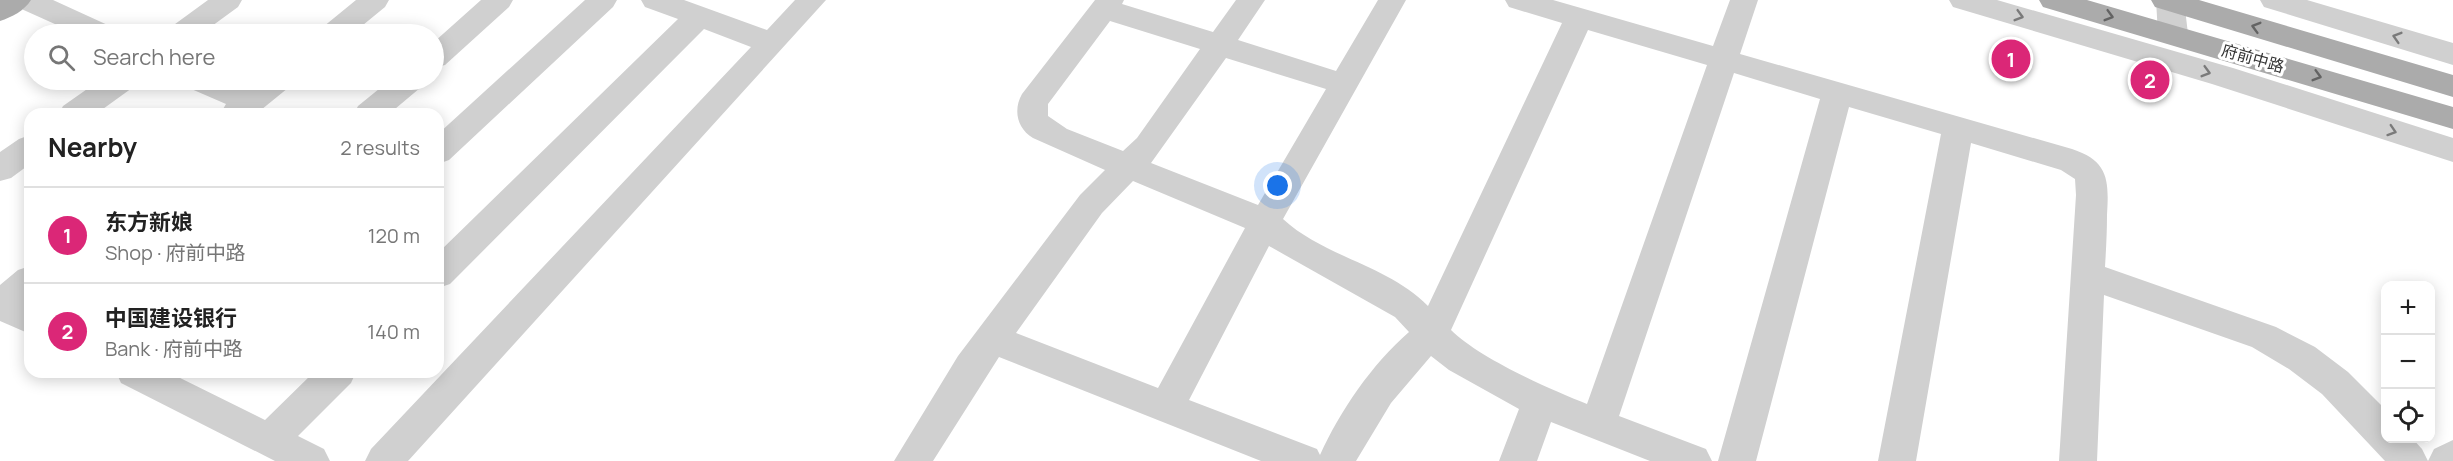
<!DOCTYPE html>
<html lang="en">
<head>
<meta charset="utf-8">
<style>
  :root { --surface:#fff; --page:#f2f2f2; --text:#222; --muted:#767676; --line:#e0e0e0; --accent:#db2777 }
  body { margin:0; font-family:Manrope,"Noto Sans SC",sans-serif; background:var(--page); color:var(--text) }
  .controls { position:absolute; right:18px; bottom:18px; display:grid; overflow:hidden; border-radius:12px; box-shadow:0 3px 15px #0003 }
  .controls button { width:54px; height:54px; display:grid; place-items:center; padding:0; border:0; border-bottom:2px solid var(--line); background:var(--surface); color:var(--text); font:30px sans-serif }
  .you { position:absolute; left:1278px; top:186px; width:21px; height:21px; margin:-15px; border:4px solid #fff; border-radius:50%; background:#1a73e8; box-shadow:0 0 0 9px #1a73e833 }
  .badge { display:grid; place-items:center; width:39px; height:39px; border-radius:50%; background:var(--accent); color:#fff; font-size:20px; font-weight:700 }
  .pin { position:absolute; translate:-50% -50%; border:3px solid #fff; box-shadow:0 2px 6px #0006 }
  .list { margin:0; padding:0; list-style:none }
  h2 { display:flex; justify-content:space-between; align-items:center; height:78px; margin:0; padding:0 24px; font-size:26px }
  h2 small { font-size:20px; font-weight:400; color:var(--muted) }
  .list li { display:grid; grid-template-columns:39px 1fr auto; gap:18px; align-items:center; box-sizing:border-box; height:96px; padding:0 24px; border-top:2px solid var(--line) }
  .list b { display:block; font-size:22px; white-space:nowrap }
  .list p { margin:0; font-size:20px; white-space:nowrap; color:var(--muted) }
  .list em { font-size:20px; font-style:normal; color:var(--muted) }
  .icon { flex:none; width:33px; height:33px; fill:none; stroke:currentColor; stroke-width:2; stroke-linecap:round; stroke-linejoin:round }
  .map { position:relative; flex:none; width:2453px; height:461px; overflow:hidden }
  .search { position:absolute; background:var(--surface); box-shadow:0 3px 15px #0003; left:24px; top:24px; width:420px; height:66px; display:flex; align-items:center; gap:15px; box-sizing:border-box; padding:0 21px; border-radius:33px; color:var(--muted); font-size:22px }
  .panel { position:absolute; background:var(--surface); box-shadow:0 3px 15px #0003; left:24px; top:108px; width:420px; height:270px; border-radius:18px }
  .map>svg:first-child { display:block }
</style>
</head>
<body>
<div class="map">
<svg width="2453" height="461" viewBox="0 0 2453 461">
  <rect width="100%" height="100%" fill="#fff"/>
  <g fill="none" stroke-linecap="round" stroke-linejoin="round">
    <path fill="#d0d0d0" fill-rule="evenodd" d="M13,0h40l59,27 5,7h-40l-60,-27z
      M208,0h34l-4,7 -37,27h-34l4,-7z
      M356,0h33l-4,7 -33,27h-33l4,-7z
      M481,0h32l-4,7 -64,58 -11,3v-26z
      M585,0h32l-4,7 -164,153 -11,4v-30z
      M641,0h43l83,30 28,-30h31l-418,461h-43l6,-12 380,-402 -47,-18 -254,255 -12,4v-35l240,-234 -33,-12z
      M1095,0h29l-2,4 91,28 23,-32h29l-27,40 98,31 42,-71h28l-123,219c41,38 105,46 145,87l134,-283 -53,-16 -4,-7h48l160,46 17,-46h28l-18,54 332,95c37,12 37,32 35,66 0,18 -1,35 -2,52l171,60 39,20 33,25 38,38v28h26l10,11 6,12h-43l-63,-67 -33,-25 -37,-22 -148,-52 -7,166h-38l17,-266 -1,-16 -14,-9 -90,-27 -55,318h-38l63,-327 -92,-27 -93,354h-38l102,-362 -86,-26 -115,343 87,33 6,12h-62l-99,-39 -14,39h-38l20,-52 -70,-39 -18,-14 -40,47 -35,58h-95l-262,-104 -66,104h-39l64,-105 122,-161 25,-25 -72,-32c-16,-10 -20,-28 -11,-44zM1110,21l90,28 -63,89 -14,13 -56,-22 -19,-13v-12zM1588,30l119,35 -120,339c-38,-15 -108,-46 -136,-74zM1226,58l100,31 -68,116 -107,-42zM1133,181l112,47 -87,160 -142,-55 86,-120zM1269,246l126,71 14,15c-37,32 -69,79 -89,123l-3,-6 -128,-49z
      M1949,0h48l236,68 220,70v24l-241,-78 -259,-77z
      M2156,0h28l4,34 -5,7 -10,3 -10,-3 -5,-7z
      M2260,0h47l146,43v22l-189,-58z
      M100,80h36l-4,8 -36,26h-37l4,-8z
      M185,80h42l19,8 11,-8h35l-4,8 -32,26h-36l6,-10 -37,-16z
      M390,80h34l-4,8 -31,26h-35l4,-8z
      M30,135v29l-19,14 -11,3v-29l19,-13z
      M30,266v34l-3,2 3,2v30l-30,-13v-36l18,-15z
      M116,372h52l97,48 49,-48h42l-5,11 -53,53 26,13 6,12h-55l-154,-78z
      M2453,440v21h-25l6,-12z"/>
    <path fill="#ababab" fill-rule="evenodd" d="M0,0h31c-7,11 -19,17 -31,21z
      M2039,0h48l366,107v22l-410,-122z
      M2151,0h48l254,75v22l-298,-90z"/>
  </g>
  <defs><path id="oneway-chevron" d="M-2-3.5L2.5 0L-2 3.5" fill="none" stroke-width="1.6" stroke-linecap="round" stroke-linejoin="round" transform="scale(1.5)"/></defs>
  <g stroke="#7a7a7a">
    <use href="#oneway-chevron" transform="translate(2019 16) rotate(16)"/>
    <use href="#oneway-chevron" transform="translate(2397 37) rotate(-163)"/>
    <use href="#oneway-chevron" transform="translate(2206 72) rotate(16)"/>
    <use href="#oneway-chevron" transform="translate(2392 131) rotate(18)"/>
  </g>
  <g stroke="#636363">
    <use href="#oneway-chevron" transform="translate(2109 16) rotate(16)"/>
    <use href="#oneway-chevron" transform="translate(2256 27) rotate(-164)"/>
    <use href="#oneway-chevron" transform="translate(2317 76) rotate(16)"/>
  </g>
  <g text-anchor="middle" stroke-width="6" stroke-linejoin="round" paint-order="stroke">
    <g font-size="16" fill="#333" stroke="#fff">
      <text transform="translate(2253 58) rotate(16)" y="6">府前中路</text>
    </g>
  </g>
</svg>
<div class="controls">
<button>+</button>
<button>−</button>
<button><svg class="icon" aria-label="locate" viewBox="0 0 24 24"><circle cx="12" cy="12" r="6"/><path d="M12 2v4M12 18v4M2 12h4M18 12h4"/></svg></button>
</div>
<div class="you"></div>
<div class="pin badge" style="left:2011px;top:59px">1</div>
<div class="pin badge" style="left:2150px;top:80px">2</div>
<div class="search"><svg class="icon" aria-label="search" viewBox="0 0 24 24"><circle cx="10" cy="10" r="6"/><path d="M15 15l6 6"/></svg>Search here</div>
<section class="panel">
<h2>Nearby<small>2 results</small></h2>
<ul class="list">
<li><span class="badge">1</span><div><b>东方新娘</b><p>Shop · 府前中路</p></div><em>120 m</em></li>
<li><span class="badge">2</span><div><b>中国建设银行</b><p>Bank · 府前中路</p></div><em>140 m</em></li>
</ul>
</section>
</div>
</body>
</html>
